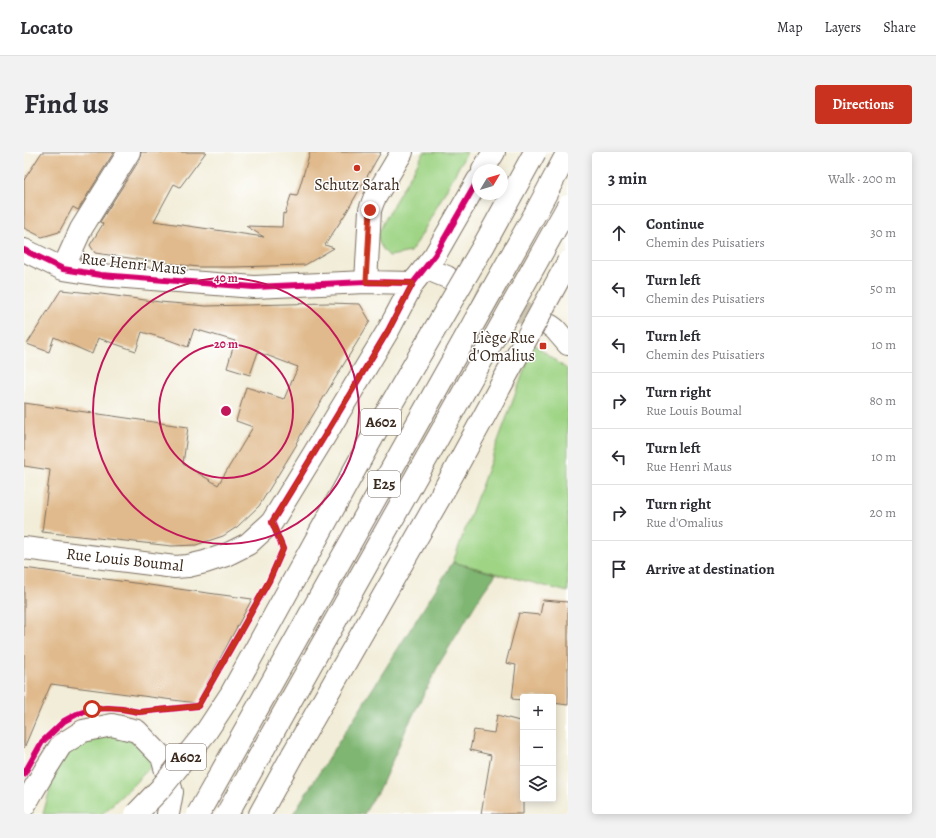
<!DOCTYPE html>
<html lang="en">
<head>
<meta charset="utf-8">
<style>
  :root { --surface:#fff; --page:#f2f2f3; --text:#2b2b33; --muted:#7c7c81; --line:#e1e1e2; --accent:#c8321e }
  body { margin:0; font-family:Alegreya,serif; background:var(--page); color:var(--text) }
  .controls { position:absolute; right:12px; bottom:12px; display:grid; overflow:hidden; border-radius:4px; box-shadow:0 2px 10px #0003 }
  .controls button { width:36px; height:36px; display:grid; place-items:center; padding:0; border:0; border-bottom:1px solid var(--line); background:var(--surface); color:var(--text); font:20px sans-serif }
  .compass { position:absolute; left:448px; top:12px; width:36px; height:36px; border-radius:50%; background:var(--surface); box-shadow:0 2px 10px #0003; rotate:52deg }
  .stop { position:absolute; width:12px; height:12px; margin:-9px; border:3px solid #c8321e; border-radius:50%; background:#fff }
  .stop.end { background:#c8321e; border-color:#fff; box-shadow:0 1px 4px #0008 }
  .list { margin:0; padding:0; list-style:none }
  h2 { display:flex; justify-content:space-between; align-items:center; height:52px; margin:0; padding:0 16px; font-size:17px }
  h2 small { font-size:13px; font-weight:400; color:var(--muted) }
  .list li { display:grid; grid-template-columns:26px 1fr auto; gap:12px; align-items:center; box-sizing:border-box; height:56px; padding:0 16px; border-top:1px solid var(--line) }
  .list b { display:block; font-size:15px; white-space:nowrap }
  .list p { margin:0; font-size:13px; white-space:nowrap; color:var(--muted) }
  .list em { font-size:13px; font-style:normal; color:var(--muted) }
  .icon { flex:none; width:22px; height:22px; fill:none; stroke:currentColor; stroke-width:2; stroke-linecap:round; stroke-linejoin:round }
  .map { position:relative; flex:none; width:544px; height:662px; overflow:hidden; border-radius:4px }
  header { display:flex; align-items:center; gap:24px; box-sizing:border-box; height:56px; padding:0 20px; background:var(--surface); border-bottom:1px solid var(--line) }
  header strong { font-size:19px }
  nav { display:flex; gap:22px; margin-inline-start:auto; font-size:14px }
  .intro { display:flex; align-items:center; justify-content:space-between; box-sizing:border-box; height:96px; padding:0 24px }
  h1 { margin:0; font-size:28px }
  .button { padding:10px 18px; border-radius:4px; background:var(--accent); color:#fff; font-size:14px; font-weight:700 }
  main { display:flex; gap:24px; padding:0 24px }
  aside { flex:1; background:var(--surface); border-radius:4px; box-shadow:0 2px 10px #0003 }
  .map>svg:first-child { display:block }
</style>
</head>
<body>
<header>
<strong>Locato</strong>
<nav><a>Map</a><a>Layers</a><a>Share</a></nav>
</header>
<div class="intro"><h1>Find us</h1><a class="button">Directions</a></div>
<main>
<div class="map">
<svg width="544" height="662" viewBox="0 0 544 662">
  <rect width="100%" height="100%" fill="#fff"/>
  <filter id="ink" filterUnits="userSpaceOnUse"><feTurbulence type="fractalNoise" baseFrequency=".025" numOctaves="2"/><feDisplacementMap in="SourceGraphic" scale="8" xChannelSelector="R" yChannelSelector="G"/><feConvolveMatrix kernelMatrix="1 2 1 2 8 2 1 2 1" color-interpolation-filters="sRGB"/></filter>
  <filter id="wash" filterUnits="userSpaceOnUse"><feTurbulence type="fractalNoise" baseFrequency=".012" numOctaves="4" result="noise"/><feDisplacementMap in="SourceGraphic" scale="16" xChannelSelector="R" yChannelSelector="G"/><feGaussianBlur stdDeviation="0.9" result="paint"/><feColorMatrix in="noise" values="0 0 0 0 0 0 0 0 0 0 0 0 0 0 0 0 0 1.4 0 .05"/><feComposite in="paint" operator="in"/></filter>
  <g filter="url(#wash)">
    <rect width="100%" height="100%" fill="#f2edd8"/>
    <path fill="#9fd485" stroke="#6d7f52" d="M400,0h43l-49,89 -8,11 -9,2 -12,2c-6,-6 -10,-11 -11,-19 0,-10 39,-72 46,-85z
      M510,192l34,26v222l-115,-30z
      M78,583l15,1 14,4 24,22 -22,23 -31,29h-59l13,-46 17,-22z"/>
    <path fill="#7fb672" stroke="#5d7048" d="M429,410l43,12 -13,18 -44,72 -32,63 -25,57 -18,30h-71z"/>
    <g id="blocks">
      <path fill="#e0ba8c" d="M18,0h72l-36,58 -5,-3 -14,25 -17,5 -18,-9v-48z
        M117,0h65l-26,35 -6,-3 -20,37 110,16 -18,-11 36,1 1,-14 2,1 6,-19 6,1 13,-44h71l-35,61 -21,32 9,3 -29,17 -71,2h-36l-55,-7 -48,-7 -5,-8 13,-21 -3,-2 40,-63z
        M37,138l40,4 59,8 46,4 123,-3 31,1 10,17 -74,122 1,1 -38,62 -22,21 -14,9 -27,9 -24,1 -130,-14 8,-62 -26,-4v-63l164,24 -5,37 35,21 35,-58 -17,-6 10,-34 38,12 14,-32 -40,-15 -8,23 -23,-7 8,-27 -41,-12 -6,18 -19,-7 -27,-8 -6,19 -38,-13 -6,16 -38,-17 -5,15 -22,-8z
        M0,416l228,31 -56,104 -145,-19 -27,64z
        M519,448l25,2v103l-15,-2v-6h-30v3l-11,-1 4,-34 -10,-2 13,-50 21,2z
        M473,563l26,7v92h-42l10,-59 -21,-5 4,-20 20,3z"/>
    </g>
  </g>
  <g filter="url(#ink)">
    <use href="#blocks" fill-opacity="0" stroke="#7b6e5f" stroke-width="1"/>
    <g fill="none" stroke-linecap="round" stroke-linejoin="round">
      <path stroke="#cdc6b3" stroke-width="22" stroke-dasharray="22 11" stroke-linecap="butt" d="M423,125l104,49"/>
      <g stroke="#7b6e5f" stroke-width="24">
        <path id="street" d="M459,18l11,-18
          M0,98l39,19 38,6 153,12 112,-5 47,1
          M401,116l22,9
          M39,117l18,-40 48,-77
          M342,130l4,-72 4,-11 28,-47
          M527,174l4,3 13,15
          M0,396l151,19 13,-1 17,-4 21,-7 22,-11 24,-22 52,-85 65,-108 24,-46 22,-28 43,-75
          M0,654l20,-34 17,-27 22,-14 29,-6 25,6 25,26 10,35 -4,22"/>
      </g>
      <g stroke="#7b6e5f" stroke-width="24">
        <path id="highway" d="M236,662l33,-60"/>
      </g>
      <use href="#street" stroke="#fff" stroke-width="22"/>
      <use href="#highway" stroke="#fff" stroke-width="22"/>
      <g stroke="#7b6e5f" stroke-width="24" stroke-linecap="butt">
        <path id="highway-bridge" d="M269,602l151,-264 124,-228
          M112,662l25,-26 45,-56 25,-38 151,-274 102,-175 51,-93
          M174,662l338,-602 32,-60
          M203,662l341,-608"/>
      </g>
      <use href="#highway-bridge" stroke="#fff" stroke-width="22"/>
      <g stroke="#fff" stroke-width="8">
        <path id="cycleway" d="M0,98l39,19 38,6 153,12 112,-5 47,1
          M0,622l18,-32 22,-21 13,-7 15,-5 16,-1 14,1 17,3 59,-6 71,-125 14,-32 -11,-27 52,-85 65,-108 24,-46 22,-28 43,-75"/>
      </g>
      <use href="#cycleway" stroke="#d6006c" stroke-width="6"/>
    </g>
  </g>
  <g fill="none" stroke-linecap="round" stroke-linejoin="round" filter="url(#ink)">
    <path stroke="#c8321e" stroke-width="5" d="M68,557l16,-1 14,1 17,3 59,-6 71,-125 14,-32 -11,-27 52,-85 65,-108 24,-46 -47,-1 4,-72"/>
  </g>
  <g fill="none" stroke="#c2185b" stroke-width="2">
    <circle cx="202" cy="259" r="67"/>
    <circle cx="202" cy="259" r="133"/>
  </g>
  <g fill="#c8321e" stroke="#fff" stroke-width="1.5">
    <circle cx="333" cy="16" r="4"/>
    <rect x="515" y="190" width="8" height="8" rx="2"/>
  </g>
  <g text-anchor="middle" stroke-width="3" stroke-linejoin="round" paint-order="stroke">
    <g fill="#fff" stroke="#766a62" stroke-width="1">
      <rect x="337" y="257" width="40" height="26" rx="3"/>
      <rect x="344" y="319" width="32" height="26" rx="3"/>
      <rect x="142" y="592" width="40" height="26" rx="3"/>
    </g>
    <g font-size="15" font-weight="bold" fill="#3b2a1e">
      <text x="357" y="275">A602</text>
      <text x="360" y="337">E25</text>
      <text x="162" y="610">A602</text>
    </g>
    <g font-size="16" fill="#3b2a1e" stroke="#fff">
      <text x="333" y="38">Schutz Sarah</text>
      <text x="511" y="191" text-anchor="end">Liège Rue<tspan x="511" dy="18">d'Omalius</tspan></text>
    </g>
    <g font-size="16" fill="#3b2a1e" stroke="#fff">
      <text transform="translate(110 111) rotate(6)" y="6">Rue Henri Maus</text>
      <text transform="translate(101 407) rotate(6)" y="6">Rue Louis Boumal</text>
    </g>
  </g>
  <circle cx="202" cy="259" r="6" fill="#c2185b" stroke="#fff" stroke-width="2"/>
  <g font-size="12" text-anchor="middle" font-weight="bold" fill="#c2185b" stroke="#fff" stroke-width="3" stroke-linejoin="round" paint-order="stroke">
    <text x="202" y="130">40 m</text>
    <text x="202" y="196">20 m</text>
  </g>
</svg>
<div class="controls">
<button>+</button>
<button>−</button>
<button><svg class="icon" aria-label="layers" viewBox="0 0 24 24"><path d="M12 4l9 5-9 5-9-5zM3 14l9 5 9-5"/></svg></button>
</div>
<svg class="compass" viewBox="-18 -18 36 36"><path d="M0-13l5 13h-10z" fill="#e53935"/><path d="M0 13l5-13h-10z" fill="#7c7c81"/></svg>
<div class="stop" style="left:68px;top:557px"></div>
<div class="stop end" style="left:346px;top:58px"></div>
</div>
<aside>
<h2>3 min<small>Walk · 200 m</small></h2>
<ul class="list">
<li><svg class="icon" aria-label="ahead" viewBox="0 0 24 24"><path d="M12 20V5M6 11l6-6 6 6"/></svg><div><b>Continue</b><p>Chemin des Puisatiers</p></div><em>30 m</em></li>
<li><svg class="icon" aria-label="left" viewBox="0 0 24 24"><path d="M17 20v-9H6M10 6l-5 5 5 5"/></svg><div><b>Turn left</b><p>Chemin des Puisatiers</p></div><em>50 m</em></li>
<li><svg class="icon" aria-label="left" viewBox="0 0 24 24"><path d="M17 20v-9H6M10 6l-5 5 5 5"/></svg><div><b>Turn left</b><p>Chemin des Puisatiers</p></div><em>10 m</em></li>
<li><svg class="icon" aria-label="right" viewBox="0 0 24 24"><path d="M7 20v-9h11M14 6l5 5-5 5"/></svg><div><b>Turn right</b><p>Rue Louis Boumal</p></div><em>80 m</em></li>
<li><svg class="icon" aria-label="left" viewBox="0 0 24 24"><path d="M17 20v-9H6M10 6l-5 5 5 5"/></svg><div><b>Turn left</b><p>Rue Henri Maus</p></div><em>10 m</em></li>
<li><svg class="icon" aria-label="right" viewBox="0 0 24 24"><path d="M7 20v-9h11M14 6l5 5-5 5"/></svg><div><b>Turn right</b><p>Rue d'Omalius</p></div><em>20 m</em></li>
<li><svg class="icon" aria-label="arrive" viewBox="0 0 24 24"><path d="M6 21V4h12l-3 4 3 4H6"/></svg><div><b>Arrive at destination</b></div></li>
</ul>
</aside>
</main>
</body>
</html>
